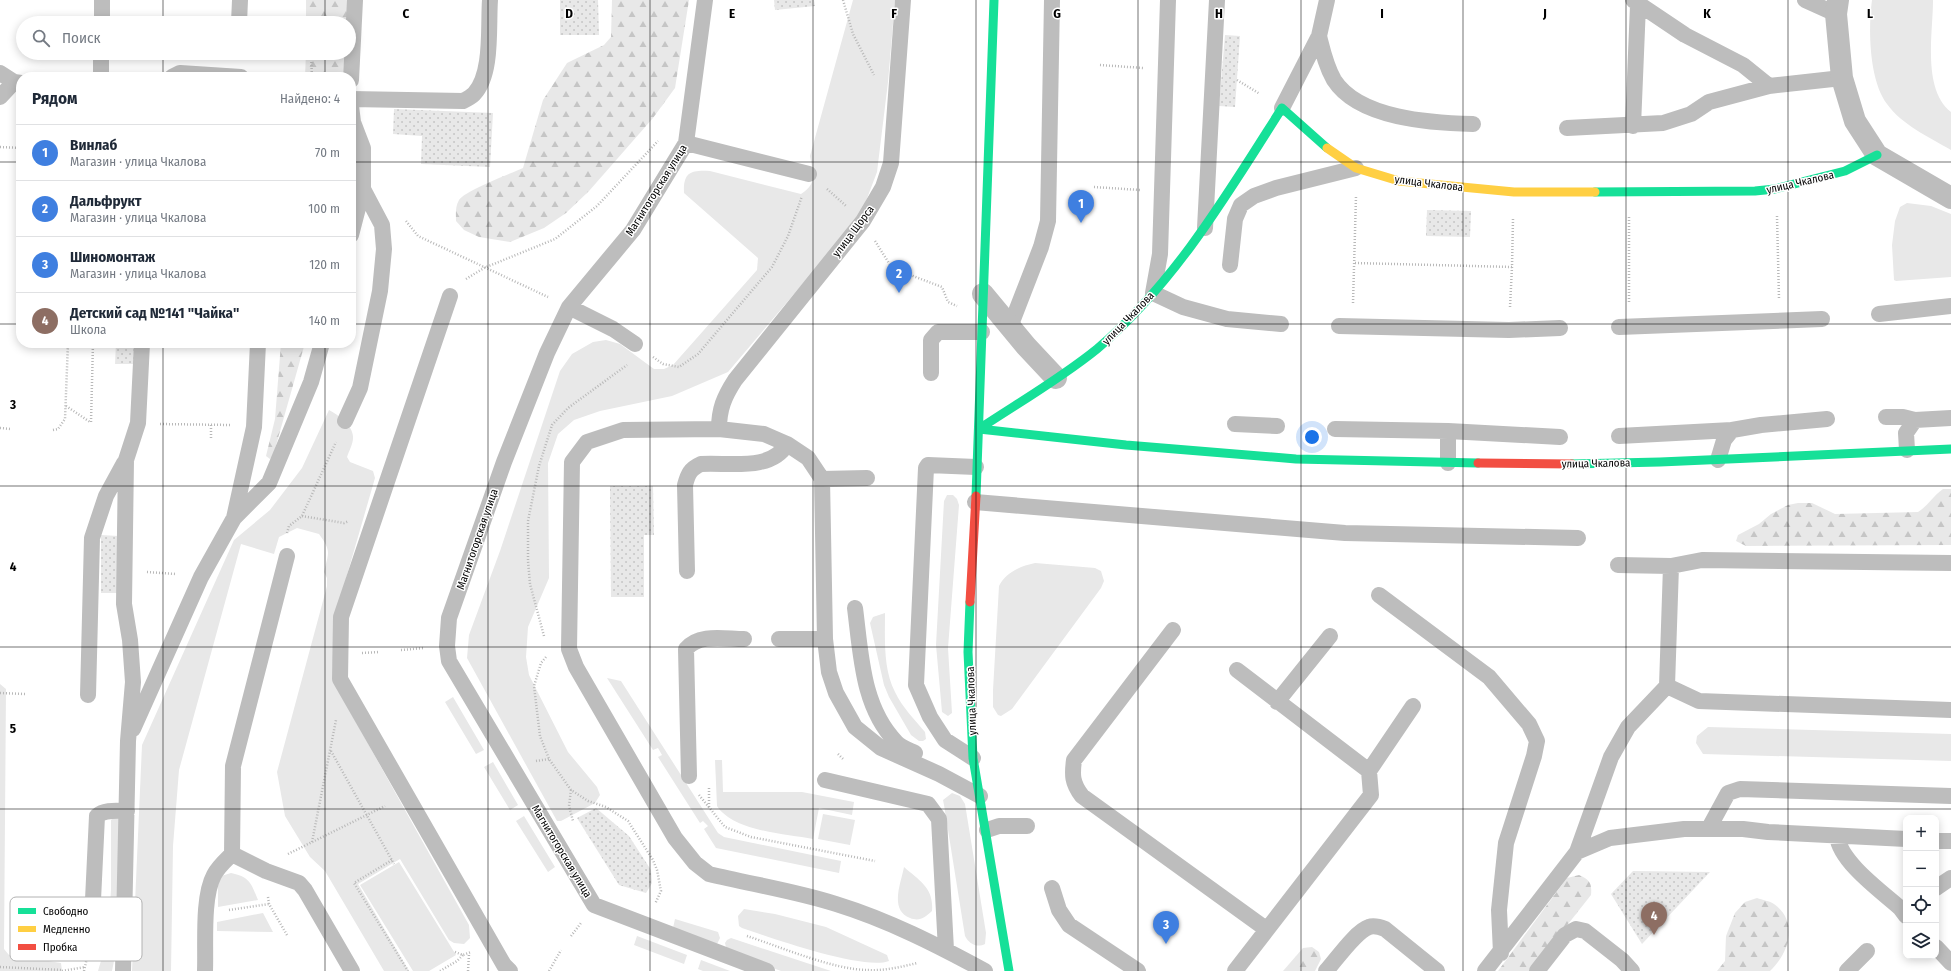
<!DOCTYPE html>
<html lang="ru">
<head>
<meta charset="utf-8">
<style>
  :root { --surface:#fff; --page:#f2f2f3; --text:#1f2937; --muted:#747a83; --line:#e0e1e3; --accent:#0b8043 }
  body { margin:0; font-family:"Fira Sans Condensed",sans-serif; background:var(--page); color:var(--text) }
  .controls { position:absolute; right:12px; bottom:12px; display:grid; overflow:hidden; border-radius:8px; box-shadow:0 2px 10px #0003 }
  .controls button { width:36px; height:36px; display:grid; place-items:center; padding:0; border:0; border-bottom:1px solid var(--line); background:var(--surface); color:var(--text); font:20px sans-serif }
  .you { position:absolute; left:1312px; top:437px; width:14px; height:14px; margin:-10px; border:3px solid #fff; border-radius:50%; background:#1a73e8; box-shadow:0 0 0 6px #1a73e833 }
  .badge { display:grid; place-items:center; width:26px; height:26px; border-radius:50%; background:var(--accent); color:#fff; font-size:13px; font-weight:700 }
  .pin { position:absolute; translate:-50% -33px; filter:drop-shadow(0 1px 2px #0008) }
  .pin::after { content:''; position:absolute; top:21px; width:14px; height:12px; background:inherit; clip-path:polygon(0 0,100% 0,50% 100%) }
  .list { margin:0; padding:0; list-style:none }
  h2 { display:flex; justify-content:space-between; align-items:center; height:52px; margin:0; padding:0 16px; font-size:17px }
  h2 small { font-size:13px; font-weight:400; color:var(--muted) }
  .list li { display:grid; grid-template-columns:26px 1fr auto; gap:12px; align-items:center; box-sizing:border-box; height:56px; padding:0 16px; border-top:1px solid var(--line) }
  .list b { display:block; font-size:15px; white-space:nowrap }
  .list p { margin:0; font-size:13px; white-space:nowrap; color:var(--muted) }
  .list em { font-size:13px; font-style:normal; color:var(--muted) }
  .icon { flex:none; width:22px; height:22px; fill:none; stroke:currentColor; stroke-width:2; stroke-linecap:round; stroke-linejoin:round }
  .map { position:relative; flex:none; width:1951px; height:971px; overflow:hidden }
  .search { position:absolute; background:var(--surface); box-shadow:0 2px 10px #0003; left:16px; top:16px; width:340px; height:44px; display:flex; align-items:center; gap:10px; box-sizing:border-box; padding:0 14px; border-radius:22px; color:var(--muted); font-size:15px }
  .panel { position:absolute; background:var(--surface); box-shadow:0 2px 10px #0003; left:16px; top:72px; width:340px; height:276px; border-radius:16px }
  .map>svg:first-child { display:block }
</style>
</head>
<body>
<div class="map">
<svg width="1951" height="971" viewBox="0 0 1951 971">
  <defs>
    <pattern id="forest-firs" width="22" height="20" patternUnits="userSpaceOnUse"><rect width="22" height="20" fill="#e8e8e8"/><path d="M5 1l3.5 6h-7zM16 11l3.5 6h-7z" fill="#c5c5c5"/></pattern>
    <pattern id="park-dots" width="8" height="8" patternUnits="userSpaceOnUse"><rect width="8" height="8" fill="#e8e8e8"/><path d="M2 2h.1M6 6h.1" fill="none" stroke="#c5c5c5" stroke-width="1.8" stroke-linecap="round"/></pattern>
  </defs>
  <rect width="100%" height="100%" fill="#fff"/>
  <path fill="#e8e8e8" d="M853,0h42l-7,82 -11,90 -14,37 -14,20 -121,143 -56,24 -72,15 -26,9 -16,14 -10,29 1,115 -21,49 -2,30 3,18 39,77 29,35 3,8 -5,8 -34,18h-4l-90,-163 2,-23 31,-84 60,-180 12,-17 21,-12 13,-2 14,4 34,25h10l9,-4 84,-95 1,-12 -74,-65c-1,-21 7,-23 26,-22l91,23c17,-11 12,-21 9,-38z
    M1872,0h61c0,34 -11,89 18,112v38c-22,-13 -49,-25 -64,-46 -18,-24 -19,-75 -15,-104z
    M1907,203l24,3 20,8v63l-55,4 -2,-1 -2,-35 3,-24 5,-14z
    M329,410c9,5 25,16 24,28 0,6 -4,13 -6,19l3,5 23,9 2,7 -39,135 -4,66 137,246 1,13 -6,6 -10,-1 -5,-3 -49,-81 -42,25 51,87h-25l-59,-100 -15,-14 -25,-41 -8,-44 50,-186v-8l-3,-6c5,-21 7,-21 -5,-38l-22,-6 -18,9 -5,17 -33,-10 -62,226 -6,76 -2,125h-39l10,-226 92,-205 36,-30 32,-42z
    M947,495h6l4,4 2,6 -11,143 4,65 -4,3 -6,-4 -6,-67 8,-144z
    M1035,563l60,5 6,3 3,10 -3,7 -89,121 -11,7 -3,-1 -5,-8v-17l6,-104c7,-14 22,-20 36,-23z
    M885,613c0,26 -2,56 10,79 7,15 20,28 30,40l1,7 -3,2h-4l-8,-6 -22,-38 -5,-12 -14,-62 3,-6z
    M607,678l14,3 97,152 6,4 117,24 -2,12 -123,-25 -12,-19 4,-3 -5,-5 -3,2 -42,-66 4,-2 -4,-7 -5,2z
    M0,684l6,5 -2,260 5,6 52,8 1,8h-62z
    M453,697l31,53 -8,4 -31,-52z
    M1708,727l243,7v27l-248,-7 -7,-11 1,-7z
    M715,760h7l1,32h79l52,10 -2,13 -33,-7 -6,31c-28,-5 -80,-8 -96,-33z
    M493,762l25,43 -8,5 -26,-43z
    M952,793l8,3 5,8 21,129 -1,11c-8,4 -16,0 -20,-8l-21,-131 -1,-5z
    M823,814l32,6 -5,25 -32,-6z
    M524,816l31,51 -7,5 -32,-51z
    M114,817h4l5,4 -8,135 -3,15h-14l10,-34 3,-47v-70z
    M399,862l57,93 -27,16h-16l-53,-86z
    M904,867c16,14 30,21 28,44 -7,6 -12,11 -22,7 -21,-8 -9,-35 -6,-51z
    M231,873c19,4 20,10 27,27l-40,7v-30z
    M744,909l31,5 51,13 61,28 2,6c-25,10 -118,-23 -147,-33l-3,-2 -1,-10z
    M263,913l10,19 -56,-1v-9z
    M675,919l43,13 2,6 -3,6 -44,-16z
    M637,936l50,19 -3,9 -50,-19z
    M731,938l100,33h-50l-54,-20 -2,-8 2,-3z
    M701,960l29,11h-27l-5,-2z"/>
  <path fill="url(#forest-firs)" d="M306,0h45l-3,77h-43l1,-24h43v-30h-43z
    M612,0h77l-14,88 -22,30 -64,73 -23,22 -22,15 -34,14 -31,-5 -15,-7 -8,-9c0,-7 -1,-14 3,-21 7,-10 51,-26 64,-32l20,-68 24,-37 37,-18 7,-8z
    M281,343h24l-32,113 -3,3 -4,-3 9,-37z
    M1943,489h8v56l-205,1 -10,-5 2,-6 21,-11 12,-10 17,-9 10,-2h14l23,11 83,-2c10,-6 15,-16 25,-23z
    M1579,875c11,5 13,8 12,20l-60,76h-33l69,-93z
    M1757,898c5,2 13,3 17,6 25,18 15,49 -4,67h-53l8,-10 1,-25 9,-23 10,-11z
    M1312,947l7,5 2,7 -6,12h-32l20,-23z"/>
  <path fill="url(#park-dots)" d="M560,0h38l1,35h-39z
    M774,0h40l1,6 -40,4z
    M1225,35l15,1 -5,71 -16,-1z
    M394,109l99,4 -3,54 -69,-3 1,-28 -29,-2z
    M1427,210l44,1 -1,26 -44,-1z
    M116,343h21l-1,21h-21z
    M610,486h43l1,49h-10v62h-33z
    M101,535l17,1v57h-17z
    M596,808l33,28 22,34 1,13 -6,10 -27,-8 -42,-67z
    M1633,871l77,1 -68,72 -31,-50z"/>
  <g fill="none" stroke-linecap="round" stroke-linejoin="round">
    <path stroke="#b8b8b8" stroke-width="2.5" stroke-dasharray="1 2" stroke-linecap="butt" d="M843,0l10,34 21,41
      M311,53l1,24
      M1100,65l43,3
      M1237,80l23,14
      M0,147l21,1
      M1094,187l46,3
      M827,189l19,17
      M1777,216l2,83
      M1629,217v87
      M406,221l12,15 130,61
      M875,241l17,27 50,19 6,15 9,4
      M1355,263l157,4 1,-48
      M466,279l18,-11 71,-29 42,-33 61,-65
      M1353,303l3,-107
      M1510,307l2,-40
      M653,357l10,7 16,3 19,-13 74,-87 16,-31 14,-40
      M66,406l24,16
      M91,422l2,-79
      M160,424l71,1
      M211,425v15
      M0,428l11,1
      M53,430l5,-1 7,-10 3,-76
      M302,516l42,7 5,-2
      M287,533l2,-7 13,-10 34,-74
      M147,572l29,2
      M544,636l-14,-52 -2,-23v-40l11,-55 13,-41 16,-17 59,-43
      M401,650l23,-2
      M362,653l18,-1
      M546,657l-5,6 -7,23 6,50 9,23 22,31 17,11 18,6 22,14 25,39 4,10 4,21 -6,13
      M0,693l25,1
      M331,751l63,113
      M838,754l5,5
      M536,761l13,-2
      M709,788v21
      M571,790l-2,16 4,15
      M699,795l26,32 26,10 124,24
      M312,842l24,-122
      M288,854l97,-48
      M392,860l-38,23 54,88
      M268,897l1,7 18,31
      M229,910l40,-6
      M571,936l10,-13
      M747,936c34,11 87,34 121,34 16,1 33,-3 49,-7
      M455,952l8,3 8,-3
      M0,967l62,3
      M62,971l23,-4
      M84,971l6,-27
      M440,971l17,-10 6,-6
      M468,971l1,-17
      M549,971l12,-21"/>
    <path stroke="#bdbdbd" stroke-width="16" d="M705,0l-19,143 -53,87 -64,77 -22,46 -43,109 -55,156 -2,28 2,15 145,244 173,66
      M1168,0l-8,254 -7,39 30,14 44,12 54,5
      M1633,0l52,35 58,30 26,21 73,-8
      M1805,0l31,14
      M102,23v-23
      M239,23l1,-23
      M1319,36c4,16 7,30 15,44 25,39 98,43 139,44
      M0,73l14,9
      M101,77v-24
      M172,77l8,-4 61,4
      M351,80l4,-80
      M0,97l14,-15 7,1
      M351,99l112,2c4,-2 8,-4 11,-7 19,-20 14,-68 16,-94
      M351,106l2,16 10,26v41l-12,46
      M1282,108l37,-72 8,-36
      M1633,126l5,-121
      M1567,128l96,-5 28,-9 18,-12 60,-16
      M686,143l123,31
      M1205,228l12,-228
      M1230,265l5,-46 6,-14 13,-9 22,-8 80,-20
      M450,296l-109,321 -1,62 164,286 6,6
      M569,307l44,22 22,15
      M1879,314l72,-8
      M1339,326l170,4 51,-2
      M1010,327l31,-80 7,-26 4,-221
      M1619,327l203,-8
      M931,373v-33l7,-8h44
      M1886,417h17l12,3
      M345,421l15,-33 20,-97 4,-42 -2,-24 -19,-36
      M1235,424l42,2
      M719,429c0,-20 5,-32 16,-49l128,-159 20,-34 8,-24 12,-163
      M1335,429l113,2 112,6
      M1619,436l113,-6
      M1907,450l-1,-17 9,-13 36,-2
      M1718,460l6,-20 8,-10 29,-5 66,-6
      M1448,463v-32
      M822,479l45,-1
      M975,502l370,31 233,5
      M234,518l35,-35 42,-101 11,-39
      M1618,565l53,1 31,-6 249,3
      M687,571l-2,-86c3,-11 5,-16 16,-21 27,-2 70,8 86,-20
      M1379,595l110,82 40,47 8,17 -3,15 -28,87 -7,67 2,43
      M855,608c6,46 7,99 41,134 4,5 13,8 19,11
      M1173,630l-99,130c-2,15 -2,23 8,36l184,133
      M779,639h46
      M1667,686l32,15 252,9
      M88,695l4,-157 14,-42 18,-33
      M1277,702l53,-66
      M133,729l68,-152 33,-59 20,-91 4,-84
      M973,758l-28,-18 -15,-23 -14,-32 10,-217 2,-3 48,2
      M1369,771l44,-65
      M689,776l-3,-127c13,-16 39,-10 58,-10
      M825,780l103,24 11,15 7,131
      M980,796l-41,-22 -58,-26 -26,-21 -19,-34 -7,-21 -4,-33 -3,-160 -14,-21 -21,-14 -23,-10 -45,-5 -96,1 -36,12 -15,20 -3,187 7,18 99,171 20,25 14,11c41,10 87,17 127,30 52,16 101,41 149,67
      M1709,828l19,-35 12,-4 211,7
      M987,830l12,-4h28
      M1837,836c3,26 44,55 63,72l6,8
      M1936,841h15
      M1577,852l33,-14 74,-9h59l25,3 138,7
      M232,854l34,17 33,12 6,7 47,81
      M1052,888l7,22 10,15 69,46
      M1936,888l15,-10
      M92,921l5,-105c8,-7 20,-5 30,-5
      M1936,947l15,16
      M123,971l5,-230 5,-59 -3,-42 -6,-36 2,-144 12,-37 4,-80
      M205,971c1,-26 -3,-74 9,-96 4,-8 12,-15 18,-21l1,-88 54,-210
      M1235,971l136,-176 -2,-24 -132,-101
      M1326,971c10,-11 30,-40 43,-44 5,-2 11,0 16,2l52,42
      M1485,971l92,-119 34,-95 17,-30 39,-41 4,-120
      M1537,971l28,-36 11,-6 9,2 37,29 10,11
      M1847,971l20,-20"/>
    <path stroke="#bdbdbd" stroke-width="22" d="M1838,0l-2,14 6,64 13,43 22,34 74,43
      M983,294l43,52 30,32"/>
    <path stroke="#16e098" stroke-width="9" d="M1595,192l160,-1 20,-2 70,-18 32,-16
      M979,429c39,-26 81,-50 118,-80 78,-66 131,-156 185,-241l45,40
      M979,429l147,16 170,14 182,4
      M1572,464l88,-2 291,-13
      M976,496l18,-496
      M970,602l-2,50 5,106 36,213"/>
    <path stroke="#ffcf43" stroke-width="9" d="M1327,148l29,20 43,13 115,11h81"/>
    <path stroke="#f24e42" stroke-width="9" d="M1478,463l94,1
      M970,602l6,-106"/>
  </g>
  <path fill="none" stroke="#000" stroke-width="1" stroke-opacity="0.55" d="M163,0v23M325,0v23M488,0v971M650,0v971M813,0v971M976,0v971M1138,0v971M1301,0v971M1463,0v971M1626,0v971M1788,0v971M163,53v24M325,53v24M0,162h21M351,162h1600M0,324h21M351,324h1600M163,343v628M325,343v628M0,486h1951M0,647h1951M0,809h1951"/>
  <g text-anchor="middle" stroke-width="3" stroke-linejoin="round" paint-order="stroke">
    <g font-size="11" fill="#000" stroke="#fff">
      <text transform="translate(1800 182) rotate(-13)" y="4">улица Чкалова</text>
      <text transform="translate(1429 183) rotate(7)" y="4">улица Чкалова</text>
      <text transform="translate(656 190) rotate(-58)" y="4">Магнитогорская улица</text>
      <text transform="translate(853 231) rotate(-53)" y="4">улица Щорса</text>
      <text transform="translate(1128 318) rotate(-46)" y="4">улица Чкалова</text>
      <text transform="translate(1596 463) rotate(-1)" y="4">улица Чкалова</text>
      <text transform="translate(477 539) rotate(-71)" y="4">Магнитогорская улица</text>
      <text transform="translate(971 701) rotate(-92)" y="4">улица Чкалова</text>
      <text transform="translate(562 851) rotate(59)" y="4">Магнитогорская улица</text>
    </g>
  </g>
  <rect x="10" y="897" width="132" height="64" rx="6" fill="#fff" stroke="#b2b2b2" stroke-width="1"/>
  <rect x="18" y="908" width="18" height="6" fill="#16e098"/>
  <rect x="18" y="926" width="18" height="6" fill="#ffcf43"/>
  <rect x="18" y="944" width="18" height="6" fill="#f24e42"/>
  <g font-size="11" fill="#000">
    <text x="43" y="915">Свободно</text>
    <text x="43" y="933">Медленно</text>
    <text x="43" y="951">Пробка</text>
  </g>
  <g font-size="13" text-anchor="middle" font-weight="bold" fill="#000" stroke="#fff" stroke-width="3" stroke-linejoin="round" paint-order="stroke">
    <text x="406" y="18">C</text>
    <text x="569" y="18">D</text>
    <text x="732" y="18">E</text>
    <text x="894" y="18">F</text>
    <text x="1057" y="18">G</text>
    <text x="1219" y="18">H</text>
    <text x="1382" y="18">I</text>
    <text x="1545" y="18">J</text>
    <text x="1707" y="18">K</text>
    <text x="1870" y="18">L</text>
    <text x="13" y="409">3</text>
    <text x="13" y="571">4</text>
    <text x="13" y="733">5</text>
  </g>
</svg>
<div class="controls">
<button>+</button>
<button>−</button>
<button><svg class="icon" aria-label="locate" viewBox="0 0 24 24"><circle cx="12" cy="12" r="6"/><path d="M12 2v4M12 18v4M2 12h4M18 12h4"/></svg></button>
<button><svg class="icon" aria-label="layers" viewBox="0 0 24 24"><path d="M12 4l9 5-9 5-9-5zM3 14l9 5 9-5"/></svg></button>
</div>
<div class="you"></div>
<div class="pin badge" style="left:1081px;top:223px;background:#3f7fe0">1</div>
<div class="pin badge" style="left:899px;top:293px;background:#3f7fe0">2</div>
<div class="pin badge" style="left:1166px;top:944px;background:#3f7fe0">3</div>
<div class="pin badge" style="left:1654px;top:935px;background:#8d6e63">4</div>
<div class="search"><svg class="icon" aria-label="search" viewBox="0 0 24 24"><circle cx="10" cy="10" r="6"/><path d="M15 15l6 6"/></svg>Поиск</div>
<section class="panel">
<h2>Рядом<small>Найдено: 4</small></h2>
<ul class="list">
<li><span class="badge" style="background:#3f7fe0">1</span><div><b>Винлаб</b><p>Магазин · улица Чкалова</p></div><em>70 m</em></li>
<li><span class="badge" style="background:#3f7fe0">2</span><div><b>Дальфрукт</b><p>Магазин · улица Чкалова</p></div><em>100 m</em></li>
<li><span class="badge" style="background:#3f7fe0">3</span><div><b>Шиномонтаж</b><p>Магазин · улица Чкалова</p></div><em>120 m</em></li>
<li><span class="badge" style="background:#8d6e63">4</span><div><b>Детский сад №141 &quot;Чайка&quot;</b><p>Школа</p></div><em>140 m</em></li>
</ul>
</section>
</div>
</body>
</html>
